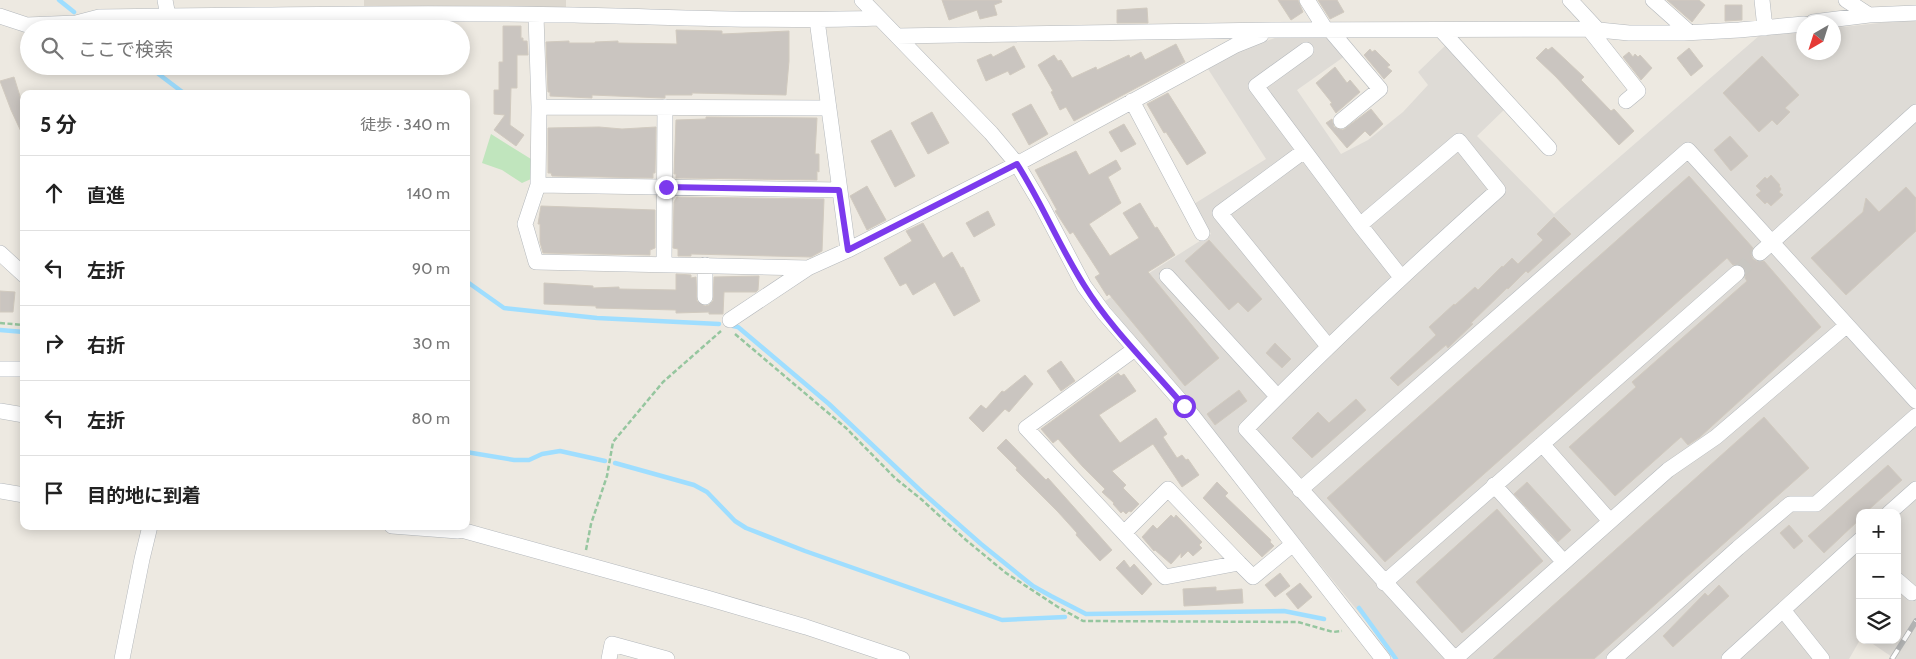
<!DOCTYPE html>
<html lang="ja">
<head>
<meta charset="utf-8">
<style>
  :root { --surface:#fff; --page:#f6f6f6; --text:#222; --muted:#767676; --line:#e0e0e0 }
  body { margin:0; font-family:Cabin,"Noto Sans JP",sans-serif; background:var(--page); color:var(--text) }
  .controls { position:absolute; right:15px; bottom:15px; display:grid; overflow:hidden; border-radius:10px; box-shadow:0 2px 12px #0003 }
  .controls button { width:45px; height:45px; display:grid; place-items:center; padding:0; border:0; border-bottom:1px solid var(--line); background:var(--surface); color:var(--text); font:25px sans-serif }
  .compass { position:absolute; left:1796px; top:15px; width:45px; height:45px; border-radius:50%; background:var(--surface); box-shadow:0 2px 12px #0003; rotate:219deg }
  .stop { position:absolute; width:15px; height:15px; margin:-11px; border:4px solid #7c3aed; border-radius:50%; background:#fff }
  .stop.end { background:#7c3aed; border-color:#fff; box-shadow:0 1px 5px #0008 }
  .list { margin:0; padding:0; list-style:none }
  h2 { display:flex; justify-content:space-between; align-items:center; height:65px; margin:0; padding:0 20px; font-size:21px }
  h2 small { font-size:16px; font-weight:400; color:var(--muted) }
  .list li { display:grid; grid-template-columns:32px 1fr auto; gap:15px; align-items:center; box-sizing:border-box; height:75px; padding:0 20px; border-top:1px solid var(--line) }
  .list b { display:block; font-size:19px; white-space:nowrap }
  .list em { font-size:16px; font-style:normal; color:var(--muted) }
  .icon { flex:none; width:28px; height:28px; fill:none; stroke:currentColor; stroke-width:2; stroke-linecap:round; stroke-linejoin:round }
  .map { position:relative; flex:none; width:1916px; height:659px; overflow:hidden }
  .search { position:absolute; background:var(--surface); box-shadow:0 2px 12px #0003; left:20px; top:20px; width:450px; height:55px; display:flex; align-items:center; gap:12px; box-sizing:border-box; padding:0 18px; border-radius:28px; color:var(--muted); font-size:19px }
  .panel { position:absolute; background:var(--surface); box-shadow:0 2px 12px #0003; left:20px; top:90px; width:450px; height:440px; border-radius:10px }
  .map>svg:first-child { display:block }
</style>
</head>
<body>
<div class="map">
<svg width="1916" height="659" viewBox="0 0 1916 659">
  <rect width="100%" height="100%" fill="#ede9e1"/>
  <path fill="#dedbd6" d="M1916,19v640h-21l-28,-19h30v-127h-37v127l-11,19h-452l-292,-358 106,-67 -17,-30 72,-45 -58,-90 34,-19 41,-15 44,1 18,20 -48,34 44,64 27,-14 35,-28 25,-27 -10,-13 29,-28 60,63 -30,29 77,78 206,-179 43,-4 1,21h30v-24z"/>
  <path fill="#ddd8cf" d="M364,0h202v10l-202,-4z"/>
  <path fill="#c0e5bd" d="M491,134l40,25v20l-9,4 -20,-13 -20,-7z"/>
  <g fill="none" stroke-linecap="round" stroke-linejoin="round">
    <path stroke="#9fdeff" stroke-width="4.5" d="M59,0l15,12
      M97,28l1,1
      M148,66l37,28
      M466,281l38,27 93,10 122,6
      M733,326l5,1 91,77 94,89 58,51 52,42 18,10 35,18 198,-3 40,8
      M0,330l24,2
      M466,452l48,8h15l13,-6 18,-3 45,10
      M615,463l79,22 13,7 28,29 11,7 59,23 197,69 63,-3
      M1359,608l37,51"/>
  </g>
  <path fill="#cac5c0" stroke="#d1cabf" d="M942,0h59l1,2 -8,3 3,10 -17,4 -3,-9 -28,10z
    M1278,0h20l5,12 -12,8z
    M1318,0h19l7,12 -14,7z
    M1667,0h32l6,5 -13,17z
    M1725,5h17v15l-17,1z
    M1147,8l1,15h-31v-13z
    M503,26h18v12h2v3h4l1,14h-11v33h-6l-1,37 14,10 -8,11 -22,-16 11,-15 -11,-1v-24h5v-28h4z
    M676,30l46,1v3l67,-3v30l-3,34 -94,-2v2h-27v3h-2l-71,-3v3l-42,-2v-4h-2l-2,-50 23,-1v2h26v-1l23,-1v2l59,1z
    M1176,44l9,18 -111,59 -8,-14 -6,3 -9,-18 2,-1 -15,-26 16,-10 4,6 3,-1 11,18 24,-11 1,3 32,-15 1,3 11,-6 4,8z
    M1014,46l11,21 -15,8 -2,-4 -22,10 -9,-21 14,-6 2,3z
    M1552,47l32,30 -3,3 30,31 3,-2 20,22 -15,14 -63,-68 -20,-19 10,-10 2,2z
    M1689,48l14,18 -12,10 -14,-18z
    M1370,49l2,3 3,-2 15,15 -3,2 5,4 -8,8 -20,-24z
    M1629,52l4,5 2,-3 3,3 2,-2 12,13 -11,12 -18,-23z
    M1762,56l37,39 -14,13 5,4 -13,13 -5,-5 -13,12 -36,-39z
    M1335,67l12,16 3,-3 10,12 -24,21 -6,-9 2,-1 -16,-20z
    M14,77l10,32v29l-13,-28 -11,-29z
    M1168,93l38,60 -19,12 -21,-33 -2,1 -17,-29z
    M1031,104l17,30 -19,11 -17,-31z
    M1371,109l12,15 -13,12 -5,-5 -18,17 -21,-25 6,-4 2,8 9,3z
    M932,112l17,31 -21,11 -17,-31z
    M706,117l111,1 -2,36h4v18l-2,-1v9l-141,-2v-4h-2l2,-54 30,-1z
    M1124,124l12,20 -15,8 -12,-20z
    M599,127l23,2 34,-2 -1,46h-2v5l-101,-2 -1,-3h-3v-45z
    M891,130l24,46 -20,11 -24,-46z
    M1730,136l18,20 -17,15 -17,-21z
    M1076,151l13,24 27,-15 5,9 -13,8 13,26 -32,21 21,32 29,-18 -16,-25 17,-10 15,25 2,-1 18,28 -27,17 71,86 -34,28 -76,-92 -2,2 -12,-19 5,-3 -27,-42 -3,2 -13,-20 -2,-3 2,-1 -22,-40z
    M1771,175l9,10 -1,1 2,3 -2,3 4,3 -12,11 -4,-4 -2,2 -9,-9 5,-4 -5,-5 9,-9 2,2z
    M1689,176l64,72 -2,6 2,5 5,3 6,-1 57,66 -121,110 -12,8 -7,-8 -66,59 -46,-49 67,-60 -4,-5 115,-101 -2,-3 1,-6 -2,-6 -4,-2 -7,1 -6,-7 -342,304 -58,-64z
    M867,186l19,34 -19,10 -17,-34z
    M1906,187l10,11v33l-70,64 -35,-37 52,-46 3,-14 13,14z
    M677,197l147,2 -2,52 -11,6 -120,-3v2h-13v-7l-5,-1 1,-46z
    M541,206l114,4v38l-5,2v5l-107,-2 -3,-11v-18h-2z
    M988,211l7,14 -21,12 -8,-14z
    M1554,217l17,17 -43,39 -2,-2 -18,18 -1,-1 -36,35 2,1 -21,20 -4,4 -2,-3 -48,41 -8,-8 46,-43 -7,-8 25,-23 1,1 20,-18 3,3 24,-24 1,1 9,-9 6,6 25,-24 -6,-6z
    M923,223l20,35 9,-6 9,16 2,-1 17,34 -26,15 -19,-34 -22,13 -7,-12 -6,3 -16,-28 28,-17 -6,-10z
    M1209,240l53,59 -14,13 -10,-10 -9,8 -44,-49z
    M676,274l15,1v3l5,-1 1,24 8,5 4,-1 4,-4 1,-24 45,-1 -1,14 -2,2h-32l-1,22h-14v-2l-33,1v-3l-80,-2v-2l-52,-2v-21l49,3v2l26,-1v2l57,1z
    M0,291l15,1 -2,20h-13z
    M1275,343l16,16 -9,9 -16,-15z
    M1061,361l14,20 -14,10 -14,-20z
    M1118,373l3,3 3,-2 12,17 -37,24 21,28 36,-25 11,16 -4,3 14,21 5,-3 4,5 2,-1 11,16 -17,12 -29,-43 -41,27 14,14 -3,3 16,16 -8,8 -2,-1 -3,3 -3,-3 -2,2 -8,-9 1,-1 -12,-11 3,-3 -22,-22 -25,-28 -5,4 -12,-14z
    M1025,375l8,9 -24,28 -4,-3 -22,23 -14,-14 12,-13 5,4 16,-18 2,1z
    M1239,390l8,11 -32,24 -8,-11z
    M1356,399l10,11 -54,48 -20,-20 26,-26 11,11z
    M1764,417l45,51 -215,191h-101z
    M1006,439l40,41 2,-2 64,72 -12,11 -24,-26 1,-2 -19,-21 -42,-42 1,-2 -20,-20z
    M1888,465l14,15 -37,33h-5v6l-36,34 -16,-17z
    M1217,482l11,11 -3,3 46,44 -1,2 4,4 -12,11 -59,-59z
    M1527,482l44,48 -13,12 -44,-48z
    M1497,509l46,52 -81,72 -46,-51z
    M1171,515l3,3 2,-3 26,27 -3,3 3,3 -9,8 -5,-5 -7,7v-5l-10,11 -16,-14 -1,1 -12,-14 11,-12 4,4z
    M1789,525l14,16 -9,8 -14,-16z
    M1124,560l6,8 4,-4 18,20 -10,11 -26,-27z
    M1280,573l10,13 -15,11 -10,-12z
    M1300,583l12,14 -14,12 -12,-15z
    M1719,585l10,11 -56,51 -10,-11 42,-43 3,3z
    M1216,587v4l26,-2 1,14 -59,3 -1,-17z"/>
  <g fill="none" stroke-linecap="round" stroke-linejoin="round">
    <path stroke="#c8c6c1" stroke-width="15" stroke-dasharray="15 8" stroke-linecap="butt" d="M1737,273l23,-20"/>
    <g stroke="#b4b8bc" stroke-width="16">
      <path id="minor" d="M165,0l3,16
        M862,0l129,133 26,31 25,42 42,80 20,27 81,93 198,253
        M1307,0l19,30
        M1570,0l27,29
        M1653,0l37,33
        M1762,0l3,28
        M1846,0l23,15
        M536,15l3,92 -1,78 -13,39 11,38 272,6
        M0,16l27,9 49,-2 23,-6c158,-2 316,-5 475,-2 102,2 203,7 305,3
        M817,20l31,230
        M1813,22l56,-7 47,-2
        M1589,29l49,62 -12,10
        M1330,30l50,59 -39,32
        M1441,30l108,118
        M897,36l375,-6 317,-1 40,4h55l55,-3 65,-6
        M1306,50l-50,36 104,139 99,-84 39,49c-86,77 -171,156 -252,239l209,230
        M1132,101l70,132
        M539,107l290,1
        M1304,151l-84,62 108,133
        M538,185l301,5
        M1360,225l41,52
        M0,253l24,22
        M1760,253l156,-141
        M664,264l1,-157
        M705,265v32
        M1167,276l110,120
        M730,320l78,-52 40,-18 169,-86 219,-119 25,-10
        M1135,349l-109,79 139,149 74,-14 14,14 40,-33
        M0,369h24
        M0,411l24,4
        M1542,444l68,77
        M1494,485l69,76
        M1300,490l388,-340 228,251
        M0,491l24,4
        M1889,513l27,-24
        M392,526l66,5
        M447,526l260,72 99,29 96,32
        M1124,533l44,-44 71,74
        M1897,580l15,13
        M1384,583l353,-310
        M1783,610l39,49
        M122,659l20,-100 8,-33
        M609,659l3,-15 55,15
        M1455,659l213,-189 48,-33 130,-111
        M1614,659l124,-111 52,-44h26l100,-88
        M1729,659l131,-119"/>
    </g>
    <path stroke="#96c69f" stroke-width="2.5" stroke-dasharray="5 2.5" stroke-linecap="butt" d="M0,323l24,2
      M735,334l111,94 49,50 26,21 45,41 40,33 52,34 25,14 215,1 35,10 9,-1
      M586,550l5,-26 16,-48 6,-34 50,-60 58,-51"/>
    <use href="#minor" stroke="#fff" stroke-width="15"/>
    <g stroke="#b2b3b3" stroke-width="5.5">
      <path id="rail" d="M1892,659l24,-38"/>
    </g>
    <use href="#rail" stroke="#fff" stroke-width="4" stroke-dasharray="11" stroke-linecap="butt"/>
  </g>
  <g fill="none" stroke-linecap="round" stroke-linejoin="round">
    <path stroke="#7c3aed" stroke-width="6" d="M666,187l173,3 9,60 169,-86c25,39 42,82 67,121 27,44 67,82 100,121"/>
  </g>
</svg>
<div class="controls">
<button>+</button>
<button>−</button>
<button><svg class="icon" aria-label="layers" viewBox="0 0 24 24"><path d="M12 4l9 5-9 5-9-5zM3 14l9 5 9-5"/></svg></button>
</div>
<svg class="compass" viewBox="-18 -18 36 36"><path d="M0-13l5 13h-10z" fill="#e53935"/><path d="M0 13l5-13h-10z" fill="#767676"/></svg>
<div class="stop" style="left:1184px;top:406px"></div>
<div class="stop end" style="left:666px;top:187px"></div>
<div class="search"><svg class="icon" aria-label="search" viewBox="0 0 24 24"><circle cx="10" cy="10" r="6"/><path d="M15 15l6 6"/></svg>ここで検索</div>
<section class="panel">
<h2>5 分<small>徒歩 · 340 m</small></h2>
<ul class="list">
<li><svg class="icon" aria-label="ahead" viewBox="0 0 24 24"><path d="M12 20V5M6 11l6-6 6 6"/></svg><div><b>直進</b></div><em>140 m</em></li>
<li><svg class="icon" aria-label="left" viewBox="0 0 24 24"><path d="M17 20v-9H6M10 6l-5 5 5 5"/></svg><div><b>左折</b></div><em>90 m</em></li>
<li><svg class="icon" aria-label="right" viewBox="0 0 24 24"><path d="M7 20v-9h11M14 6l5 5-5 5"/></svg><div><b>右折</b></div><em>30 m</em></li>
<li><svg class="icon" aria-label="left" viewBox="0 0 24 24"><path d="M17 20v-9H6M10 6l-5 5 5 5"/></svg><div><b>左折</b></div><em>80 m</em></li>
<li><svg class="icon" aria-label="arrive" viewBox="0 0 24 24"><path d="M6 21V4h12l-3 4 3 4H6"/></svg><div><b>目的地に到着</b></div></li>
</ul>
</section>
</div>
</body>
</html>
